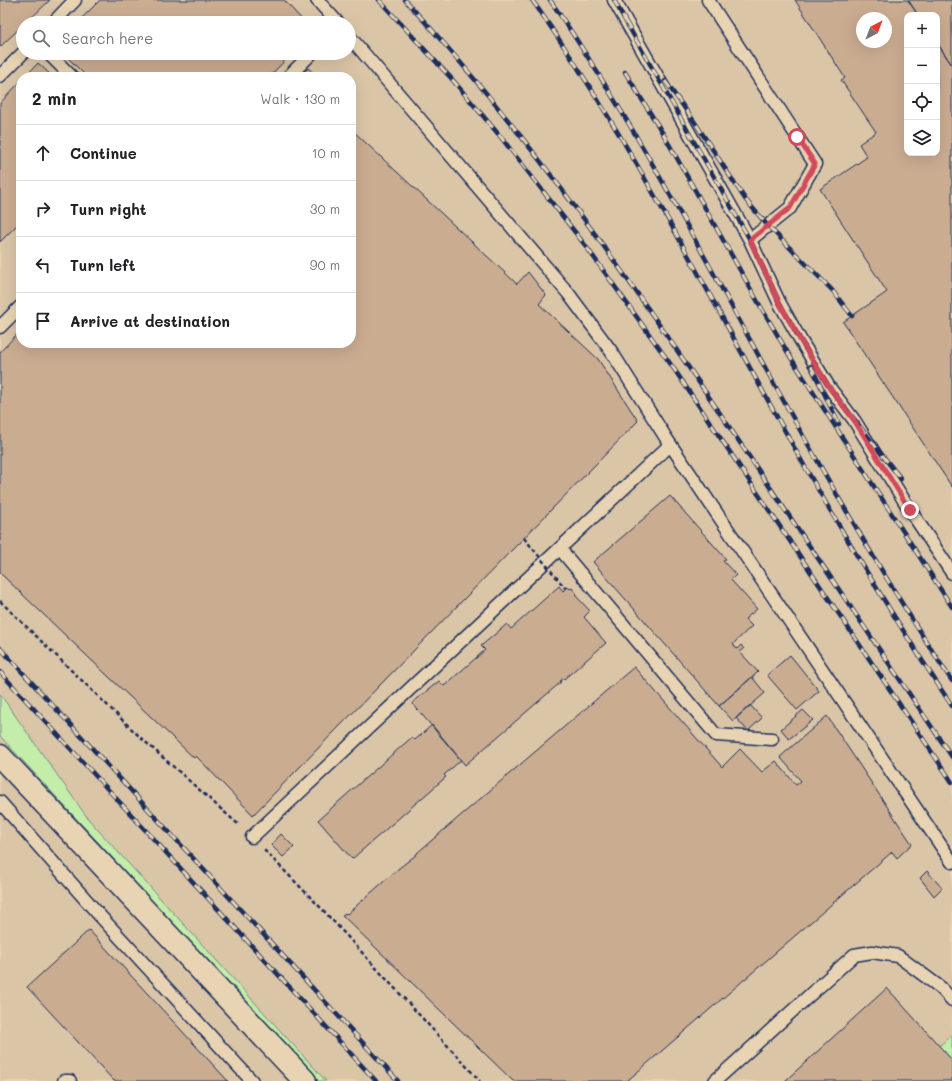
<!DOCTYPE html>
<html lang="en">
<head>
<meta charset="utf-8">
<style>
  :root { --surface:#fff; --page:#f6f6f6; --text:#202124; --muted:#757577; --line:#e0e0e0 }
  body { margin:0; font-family:Mali,sans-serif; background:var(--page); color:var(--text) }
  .controls { position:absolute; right:12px; top:12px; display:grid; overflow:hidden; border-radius:8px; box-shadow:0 4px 16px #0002 }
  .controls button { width:36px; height:36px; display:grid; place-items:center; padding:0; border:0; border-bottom:1px solid var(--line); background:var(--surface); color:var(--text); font:20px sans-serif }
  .compass { position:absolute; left:856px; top:12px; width:36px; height:36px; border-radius:50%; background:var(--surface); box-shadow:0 4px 16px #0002; rotate:42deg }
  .stop { position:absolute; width:12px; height:12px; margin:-9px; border:3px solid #d1495b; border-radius:50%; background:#fff }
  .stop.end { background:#d1495b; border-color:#fff; box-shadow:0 1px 4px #0008 }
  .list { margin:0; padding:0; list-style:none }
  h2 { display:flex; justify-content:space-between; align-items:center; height:52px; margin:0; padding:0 16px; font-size:17px }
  h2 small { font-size:13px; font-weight:400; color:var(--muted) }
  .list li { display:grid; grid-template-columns:26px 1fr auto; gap:12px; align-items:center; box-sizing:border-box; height:56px; padding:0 16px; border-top:1px solid var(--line) }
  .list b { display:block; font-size:15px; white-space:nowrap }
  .list em { font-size:13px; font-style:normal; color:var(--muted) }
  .icon { flex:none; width:22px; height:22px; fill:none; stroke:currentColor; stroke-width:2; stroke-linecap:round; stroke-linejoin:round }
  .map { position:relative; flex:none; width:952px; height:1081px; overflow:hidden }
  .search { position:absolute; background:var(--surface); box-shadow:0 4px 16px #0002; left:16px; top:16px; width:340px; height:44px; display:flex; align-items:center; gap:10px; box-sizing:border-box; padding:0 14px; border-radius:22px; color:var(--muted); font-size:15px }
  .panel { position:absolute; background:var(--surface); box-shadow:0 4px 16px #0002; left:16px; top:72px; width:340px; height:276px; border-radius:16px }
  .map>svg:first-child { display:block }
</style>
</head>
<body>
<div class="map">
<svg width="952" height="1081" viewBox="0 0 952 1081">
  <rect width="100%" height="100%" fill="#e8d4b2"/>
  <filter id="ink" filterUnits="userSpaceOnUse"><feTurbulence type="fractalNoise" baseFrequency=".025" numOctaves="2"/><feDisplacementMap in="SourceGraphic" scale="8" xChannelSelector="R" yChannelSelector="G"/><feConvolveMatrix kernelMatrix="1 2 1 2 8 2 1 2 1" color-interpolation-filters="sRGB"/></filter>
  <g filter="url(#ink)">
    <path fill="#dbc5a7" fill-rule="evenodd" d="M0,0h952v1081h-952zM907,15h30v138h-30zM862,18h24v24h-24zM23,23h326v30h-326zM21,77h330v266h-330z"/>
    <path fill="#c3eda9" stroke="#6f8e84" d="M0,694l89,126 237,261h-8l-318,-345z
      M952,1035v25l-13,-14z"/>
    <path fill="#caac91" stroke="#1b2f5e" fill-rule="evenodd" d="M0,0h50l-24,23h-3v2l-23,22z
      M100,0h184l21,23h-228z
      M795,0h113l10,15h-11v138h30v-110l15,22v422l-109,-165 44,-30 -67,-103 47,-32 -8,-13 17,-12 -35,-52 4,-2zM862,18h24v24h-24z
      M908,0h44v65l-15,-22v-28h-19z
      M63,53h229l-23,24h-182z
      M38,63l15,14h-28z
      M308,68l10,9h-18z
      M21,81v140l-21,21v-139z
      M351,129l166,155 11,-12 18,23 -7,9 59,55 40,62 -385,394 -57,-59 -2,2 -194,-185v-221l21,-22v13h330z
      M670,496l56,63 -3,2 13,14 -5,5 26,29 -12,10 7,7 -19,18 4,5 4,-4 3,4 -4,3 18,20 -39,34 -126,-144z
      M559,586l4,5 5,-4 2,2 2,-1 5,6 -1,2 14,15 -6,6 22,26 -42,36v-1l-4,3 1,1 -96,83 -53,-62 27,-22 5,5 41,-36 -4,-4 26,-22 4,5z
      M790,655l29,36 -22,19 -30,-35z
      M634,667l88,100 18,-18 22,23 14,-11 20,24 5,-4 -21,-24 47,-41 85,128 -15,14 -5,-6 -265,229h-114l-171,-166 4,-2 1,1 51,-45 19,-15v-1z
      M752,677l13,16 -32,28 -14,-15z
      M750,705l12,13 -14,13 -12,-13z
      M803,710l10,10 -24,19 -8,-10z
      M432,725l29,35 -17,15 2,2 -94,82 -34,-39 94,-83 3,3z
      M281,834l13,13 -11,10 -12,-12z
      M927,871l15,17 -8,8 -14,-18z
      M89,930l139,151h-114l-87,-94z
      M887,988l65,72v21h-167z"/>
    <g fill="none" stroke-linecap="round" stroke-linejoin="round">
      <g stroke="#1b2f5e" stroke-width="15">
        <path id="lane" d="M317,0l21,23
          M614,0l136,240 29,62 22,39 28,46 25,33 56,90 42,63
          M708,0l107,164 -25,44 -40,32
          M53,23l22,-23
          M349,36l219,257 43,58 55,87 286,424
          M48,53l24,24
          M0,76l23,-23
          M288,77l24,-24
          M0,327l21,-21
          M560,549l156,186 56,4
          M0,802l101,115 151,164
          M252,837l418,-392
          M64,1081h6
          M715,1081l139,-126 18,-3 26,4 43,32 11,12"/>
      </g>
      <g stroke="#1b2f5e" stroke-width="25">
        <path id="street" d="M0,756l305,325"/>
      </g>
      <path stroke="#1b2f5e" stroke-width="2.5" stroke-dasharray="4 3" stroke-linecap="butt" d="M0,601l141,137 98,87
        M264,850l58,59 158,172"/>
      <use href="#lane" stroke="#e8d4b2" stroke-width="12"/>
      <use href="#street" stroke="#e8d4b2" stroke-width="22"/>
      <g stroke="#1b2f5e" stroke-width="4.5">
        <path id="rail" d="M379,0l72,78 49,58 85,109 87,121 280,416
          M405,0c124,134 227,283 329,434 72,108 146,215 218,323
          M532,0c95,134 169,281 249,424 53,96 110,190 171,282
          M550,0c86,125 155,259 228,391 55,99 112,197 174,290
          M614,0l14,26
          M626,22l124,218 29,62 22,39 28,46 72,92
          M625,72l40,65 93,165 33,56 161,249
          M665,81l29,40 51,78 23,27 64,64 20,26
          M811,366l28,58
          M0,648l398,433
          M0,672l376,409"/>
      </g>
      <use href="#rail" stroke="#e8d4b2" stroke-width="3" stroke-dasharray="9" stroke-linecap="butt"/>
      <path stroke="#1b2f5e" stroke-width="2.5" stroke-dasharray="4 3" stroke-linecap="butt" d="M524,538l42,51"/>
    </g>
  </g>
  <g fill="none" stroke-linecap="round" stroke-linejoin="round" filter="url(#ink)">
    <path stroke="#d1495b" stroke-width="5" d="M797,137l18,27 -25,44 -40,32 29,62 22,39 28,46 25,33 56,90"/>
  </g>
</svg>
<div class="controls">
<button>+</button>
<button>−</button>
<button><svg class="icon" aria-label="locate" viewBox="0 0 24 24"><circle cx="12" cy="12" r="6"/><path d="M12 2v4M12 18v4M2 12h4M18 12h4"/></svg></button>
<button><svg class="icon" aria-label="layers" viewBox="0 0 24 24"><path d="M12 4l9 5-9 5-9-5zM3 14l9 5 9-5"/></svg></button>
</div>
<svg class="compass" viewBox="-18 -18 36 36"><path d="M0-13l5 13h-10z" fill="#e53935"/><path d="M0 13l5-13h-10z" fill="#757577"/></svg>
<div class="stop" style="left:797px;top:137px"></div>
<div class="stop end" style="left:910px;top:510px"></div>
<div class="search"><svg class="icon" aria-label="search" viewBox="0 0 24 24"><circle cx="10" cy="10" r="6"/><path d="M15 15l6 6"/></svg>Search here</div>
<section class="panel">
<h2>2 min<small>Walk · 130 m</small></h2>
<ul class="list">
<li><svg class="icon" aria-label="ahead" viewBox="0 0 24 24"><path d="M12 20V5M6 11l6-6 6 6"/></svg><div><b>Continue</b></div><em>10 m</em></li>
<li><svg class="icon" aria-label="right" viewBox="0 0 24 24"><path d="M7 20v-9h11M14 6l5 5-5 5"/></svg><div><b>Turn right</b></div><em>30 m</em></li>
<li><svg class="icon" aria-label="left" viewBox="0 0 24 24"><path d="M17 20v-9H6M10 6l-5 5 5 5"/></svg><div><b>Turn left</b></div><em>90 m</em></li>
<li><svg class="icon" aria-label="arrive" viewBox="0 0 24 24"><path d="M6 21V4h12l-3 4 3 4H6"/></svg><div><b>Arrive at destination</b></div></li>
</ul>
</section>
</div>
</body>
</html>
